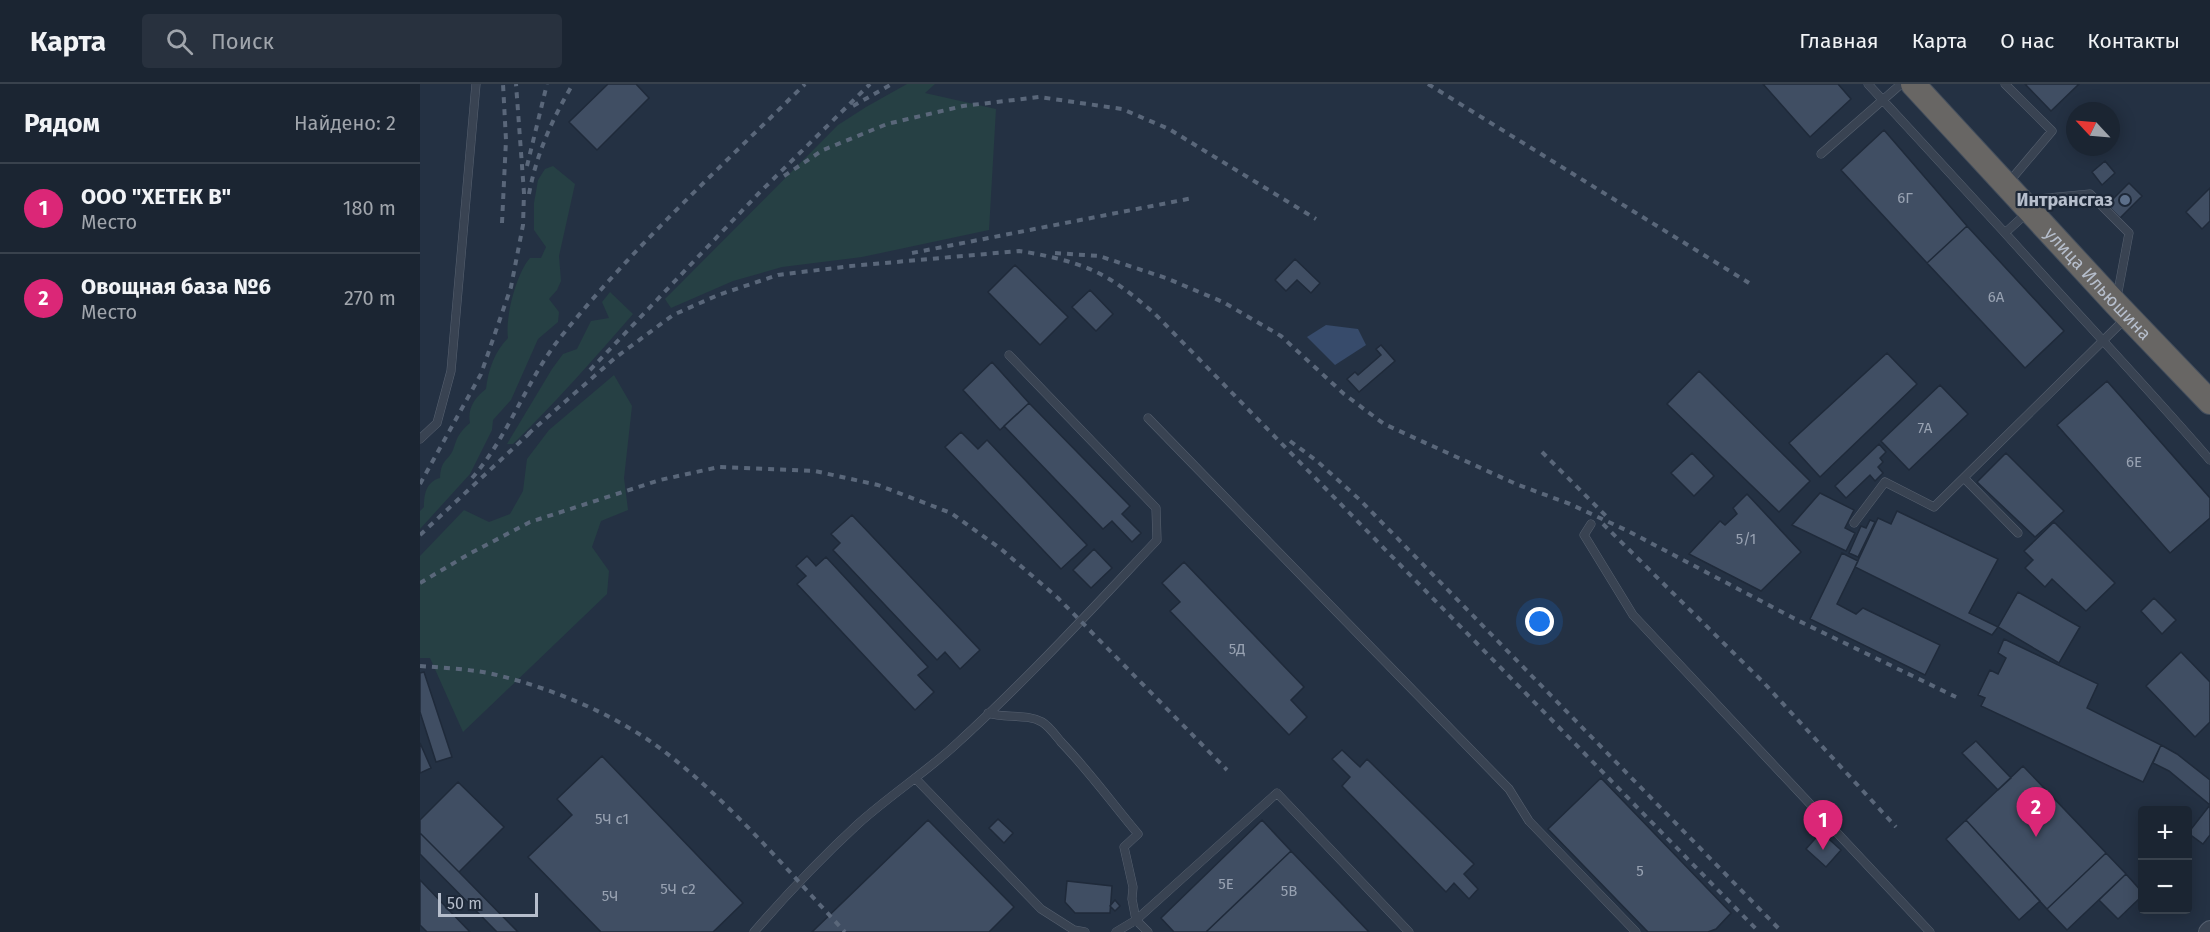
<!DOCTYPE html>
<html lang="ru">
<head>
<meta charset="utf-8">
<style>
  :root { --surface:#1b2532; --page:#28313e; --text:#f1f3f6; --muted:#a0a5ac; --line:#39424d; --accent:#db2777 }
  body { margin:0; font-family:"Fira Sans",sans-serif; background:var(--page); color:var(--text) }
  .controls { position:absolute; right:18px; bottom:18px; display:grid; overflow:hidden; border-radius:6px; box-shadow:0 3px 15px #0003 }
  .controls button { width:54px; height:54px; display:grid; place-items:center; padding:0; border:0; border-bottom:2px solid var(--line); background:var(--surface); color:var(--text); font:30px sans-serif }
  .compass { position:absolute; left:1646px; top:18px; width:54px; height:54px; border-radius:50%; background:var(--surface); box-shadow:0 3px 15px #0003; rotate:296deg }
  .scale { position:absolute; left:18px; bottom:15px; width:100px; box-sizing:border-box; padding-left:6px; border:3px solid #b6becc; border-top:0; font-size:16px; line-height:21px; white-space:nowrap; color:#b6becc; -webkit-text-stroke:4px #1d2838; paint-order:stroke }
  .you { position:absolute; left:1120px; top:538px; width:21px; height:21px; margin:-15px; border:4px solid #fff; border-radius:50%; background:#1a73e8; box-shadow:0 0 0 9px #1a73e833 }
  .badge { display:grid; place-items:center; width:39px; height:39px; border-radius:50%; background:var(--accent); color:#fff; font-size:20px; font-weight:700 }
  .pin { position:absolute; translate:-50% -50px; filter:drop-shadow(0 2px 3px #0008) }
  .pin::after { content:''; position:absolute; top:32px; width:21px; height:18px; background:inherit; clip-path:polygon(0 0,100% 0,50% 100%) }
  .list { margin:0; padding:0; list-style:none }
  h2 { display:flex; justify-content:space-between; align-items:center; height:78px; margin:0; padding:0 24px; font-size:26px }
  h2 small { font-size:20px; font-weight:400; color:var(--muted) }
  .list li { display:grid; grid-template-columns:39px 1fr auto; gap:18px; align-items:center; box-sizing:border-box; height:90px; padding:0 24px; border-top:2px solid var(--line) }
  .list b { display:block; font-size:22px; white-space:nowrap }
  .list p { margin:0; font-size:20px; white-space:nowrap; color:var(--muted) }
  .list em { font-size:20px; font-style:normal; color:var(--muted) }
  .icon { flex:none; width:33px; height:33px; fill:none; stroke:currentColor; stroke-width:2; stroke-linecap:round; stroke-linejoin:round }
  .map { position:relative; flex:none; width:1790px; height:848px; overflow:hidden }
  header { display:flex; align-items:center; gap:36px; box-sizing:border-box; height:84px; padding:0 30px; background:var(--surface); border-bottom:2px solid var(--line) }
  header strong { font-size:28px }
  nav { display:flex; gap:33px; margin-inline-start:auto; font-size:21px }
  .search { width:420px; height:54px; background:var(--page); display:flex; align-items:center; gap:15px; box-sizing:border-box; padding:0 21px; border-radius:6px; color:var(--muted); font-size:22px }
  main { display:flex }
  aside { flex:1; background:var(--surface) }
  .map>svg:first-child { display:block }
</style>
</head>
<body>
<header>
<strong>Карта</strong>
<div class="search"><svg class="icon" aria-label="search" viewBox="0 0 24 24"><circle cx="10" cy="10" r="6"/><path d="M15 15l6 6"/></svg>Поиск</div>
<nav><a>Главная</a><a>Карта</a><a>О нас</a><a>Контакты</a></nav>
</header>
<main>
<aside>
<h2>Рядом<small>Найдено: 2</small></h2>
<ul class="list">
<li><span class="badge">1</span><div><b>ООО &quot;ХЕТЕК В&quot;</b><p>Место</p></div><em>180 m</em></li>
<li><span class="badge">2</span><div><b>Овощная база №6</b><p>Место</p></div><em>270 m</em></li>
</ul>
</aside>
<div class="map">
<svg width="1790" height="848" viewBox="0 0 1790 848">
  <rect width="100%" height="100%" fill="#243143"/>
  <path fill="#264044" d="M487,0h28l-10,9 71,16 -7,121 -127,27 -80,10 -49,14 -62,27 -6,-9 173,-174 28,-18z
    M133,82l22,18 -16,72 2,25 -4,9 -8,9 10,13 -1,10 -20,17 -27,61 -18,20 -1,10 -22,44 -50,55v-18l4,-4c0,-13 2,-25 16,-29 1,-21 10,-17 14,-31 4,-12 6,-15 16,-24 -3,-14 5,-26 16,-34 2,-19 9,-38 22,-51 -3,-20 8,-64 22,-80h11l5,-11 -12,-17v-27l4,-23 7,-11z
    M190,208l23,22c-39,45 -78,89 -120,130h-6l45,-75 11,-15 14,-5 14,-28 18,-3 -7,-16z
    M194,291l18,31 -8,72 4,32 -27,11 -9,26 17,24 -2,23 -144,138 -33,-74h-10v-102l44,-46 25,12 21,-8 13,-23 4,-32 22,-29z"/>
  <path fill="#374b6b" d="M906,241l32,4 8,16 -31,20 -28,-28z"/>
  <path fill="#404e63" stroke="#1f2a3a" stroke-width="1.5" d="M188,0h28l13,14 -52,52 -28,-28z
    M1343,0h75l13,15 -41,38z
    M1605,0h54l-28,27z
    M1464,46l83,96 -40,37 -86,-93z
    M1685,77l10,12 -13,12 -10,-13z
    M1709,99l13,13 -22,22 -13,-13z
    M1790,104v33l-8,8 -16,-17z
    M1547,142l97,105 -39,37 -98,-105z
    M875,175l25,24 -9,10 -14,-13 -11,11 -11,-11z
    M595,181l53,52 -28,28 -52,-53z
    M670,206l23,24 -17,17 -24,-24z
    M961,261l14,16 -36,31 -12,-13 8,-7 3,3 23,-20 -5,-6z
    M1467,269l30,31 -97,93 -31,-34z
    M572,278l37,41 -29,27 -37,-40z
    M1279,287l111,110 -31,31 -112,-108z
    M1687,297l103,117v20l-40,35 -113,-128z
    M1520,301l28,29 -59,56 -28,-29z
    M609,319l101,103 -8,8 19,19 -9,9 -20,-21 -9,8 -99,-103z
    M541,348l17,17 9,-9 100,105 -26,24 -116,-122z
    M1459,360l7,8 -6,6 3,4 -5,5 5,6 -8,8 -5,-6 -24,23 -11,-12z
    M1272,369l22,23 -20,20 -23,-23z
    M1586,369l58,58 -29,26 -58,-55z
    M1400,409l34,17 -9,18 10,5 -9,18 -54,-26z
    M1327,410l54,58 -40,39 -72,-37 31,-33 5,4 12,-11 -4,-6z
    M1477,427l101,48 -29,54 29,14 -6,8 -137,-68 23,-49 13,6z
    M432,431l128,135 -20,19 -15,-17 -8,8 -104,-110 7,-7 -9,-9z
    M1450,436l5,2 -17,35 -9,-4 12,-27 5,2z
    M1634,438l61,61 -29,28 -34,-32 -7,8 -20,-19 8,-8 -9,-9z
    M674,465l18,19 -21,20 -18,-18z
    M1422,469l16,8 -21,43 19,10 7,-6 77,37 -15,30 -115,-56z
    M387,472l9,10 10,-9 102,110 -10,8 16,17 -19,18 -118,-126 9,-8 -10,-10z
    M764,478l120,125 -13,13 16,17 -18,18 -119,-124 10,-9 -18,-19z
    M1598,508l62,35 -21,36 -61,-36z
    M1734,514l22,22 -14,14 -21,-23z
    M1584,555l94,45 -11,24 74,37 -18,37 -162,-76 4,-8 -7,-3 12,-25 8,4 8,-16 -8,-5z
    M1761,568l29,30v40l-15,15 -49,-51z
    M4,588l28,85 -16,5 -16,-50v-39z
    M1556,657l35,37 -13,12 -36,-37z
    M0,659l11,25 -11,5z
    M1741,661l16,9 33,26v25l-41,-34 -16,-8z
    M922,666l18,17 7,-8 107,105 -10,10 14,15 -9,10 -15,-16 -8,9 -104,-106 8,-9 -18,-18z
    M182,672l141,147 -30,29h-112l-73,-75 44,-42 -15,-16z
    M1603,682l83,87 -59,56 -81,-89z
    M1181,694l130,135 -15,16 -8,3h-60l-100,-103z
    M38,698l46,45 -45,45 -39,-39v-13z
    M1790,721v30l-7,9 -15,-11z
    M578,735l15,14 -9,10 -15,-15z
    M508,736l86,87 -25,25h-177z
    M842,736l29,31 -85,81h-32l-13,-14z
    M1546,736l74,81 -21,19 -73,-81z
    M1401,748l20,18 -15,17 -20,-18z
    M0,749l39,39 59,60h-21l-77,-78z
    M871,767l78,81h-163z
    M1686,769l20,21 -59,56 -20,-21z
    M1706,790l16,18v4l-24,23 -19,-19z
    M0,796l50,52h-43l-7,-7z
    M647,797l45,5 -2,27h-35l-10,-11z
    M695,816l5,6 -5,5 -5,-5z"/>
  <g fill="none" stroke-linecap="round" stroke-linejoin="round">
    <g stroke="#576170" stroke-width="9">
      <path id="service" d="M1448,0l137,149
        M1585,0l47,47 -43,51
        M1401,70l80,-70
        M1607,116l63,-6 39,39 -12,64
        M1608,128l-23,21c68,76 138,150 205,227
        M728,334l361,371 20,32 107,111
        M0,355l17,-16 14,-52 25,-287
        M1544,394l54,55
        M1434,439l31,-41 49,25 191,-188
        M1171,440l-7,11 49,80 297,317
        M568,629c17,6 38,0 54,9 7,4 14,14 19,20 28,29 51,61 77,92l-14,13 9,40 -1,12 4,21 141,-127 132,139
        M495,694l126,131 33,21 11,2
        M334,848c33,-38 67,-74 104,-108 30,-27 65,-50 95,-77 72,-65 138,-137 204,-207l-1,-32 -147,-153
        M696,848l20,-12 12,12"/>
    </g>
    <g stroke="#576170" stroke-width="20">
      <path id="tertiary" d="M1788,848l2,-2"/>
    </g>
    <g stroke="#434e5d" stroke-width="26">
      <g id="trunk">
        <path id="s1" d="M1493,0l203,220 94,98"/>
      </g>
    </g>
    <use href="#service" stroke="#394352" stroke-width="8"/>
    <use href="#tertiary" stroke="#394352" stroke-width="18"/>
    <use href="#trunk" stroke="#686664" stroke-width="24"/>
    <path stroke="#5a677a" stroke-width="4" stroke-dasharray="6 6" stroke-linecap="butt" d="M1008,0l321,199
      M433,22l39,-22
      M107,82l20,-82
      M364,92l39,-26 64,-26 76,-18 76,-9 83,12 47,20 147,90
      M109,110c7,-39 24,-77 44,-110
      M82,139l4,-83 -3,-56
      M492,169l281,-55
      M635,169l44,3 67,22 57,24 58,34 63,58 40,30 132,60 54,20 58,27 171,90 157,76
      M170,286l169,-177 111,-109
      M108,350l87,-76 58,-43 45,-20 60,-20 73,-9 168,-15c22,3 53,10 73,19 23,10 43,27 62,43l605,619
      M870,357l27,20 43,39 422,432
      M1122,368l64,64
      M52,394c38,-43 55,-101 92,-145 73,-90 159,-168 241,-249
      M0,400l61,-110 30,-87 12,-62 1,-32 -8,-109
      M1183,440l161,159 132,144
      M0,451l114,-106
      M0,499l49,-29 61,-32 130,-42 59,-13 96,4 63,14 73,28 50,36 57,49 169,172
      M0,582c27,2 55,3 81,10 58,15 117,40 164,76 67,52 123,119 180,180"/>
  </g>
  <circle fill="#5c6f8a" stroke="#1d2838" stroke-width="2" cx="1705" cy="116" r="6"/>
  <g text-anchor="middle" stroke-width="4.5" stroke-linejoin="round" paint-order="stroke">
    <g font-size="15" fill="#98a2b2">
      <text x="1485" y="119">6Г</text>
      <text x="1576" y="218">6А</text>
      <text x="1505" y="349">7А</text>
      <text x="1714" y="383">6Е</text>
      <text x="1326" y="460">5/1</text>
      <text x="817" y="570">5Д</text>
      <text x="192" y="740">5Ч с1</text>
      <text x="1220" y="792">5</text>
      <text x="806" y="805">5Е</text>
      <text x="258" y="810">5Ч с2</text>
      <text x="869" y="812">5В</text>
      <text x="190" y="817">5Ч</text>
    </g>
    <g font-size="18" font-weight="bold" fill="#b6becc" stroke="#1d2838" text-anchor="end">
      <text x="1693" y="122">Интрансгаз</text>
    </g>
    <g font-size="18" fill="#b6becc" stroke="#1d2838">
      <text dy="6" stroke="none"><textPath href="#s1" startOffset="272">улица Ильюшина</textPath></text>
    </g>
  </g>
</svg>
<div class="controls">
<button>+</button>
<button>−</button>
</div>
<svg class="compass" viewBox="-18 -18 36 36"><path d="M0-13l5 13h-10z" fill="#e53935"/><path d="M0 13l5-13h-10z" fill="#a0a5ac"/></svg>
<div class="scale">50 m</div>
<div class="you"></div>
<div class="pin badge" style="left:1403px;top:766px">1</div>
<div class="pin badge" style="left:1616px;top:753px">2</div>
</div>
</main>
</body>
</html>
